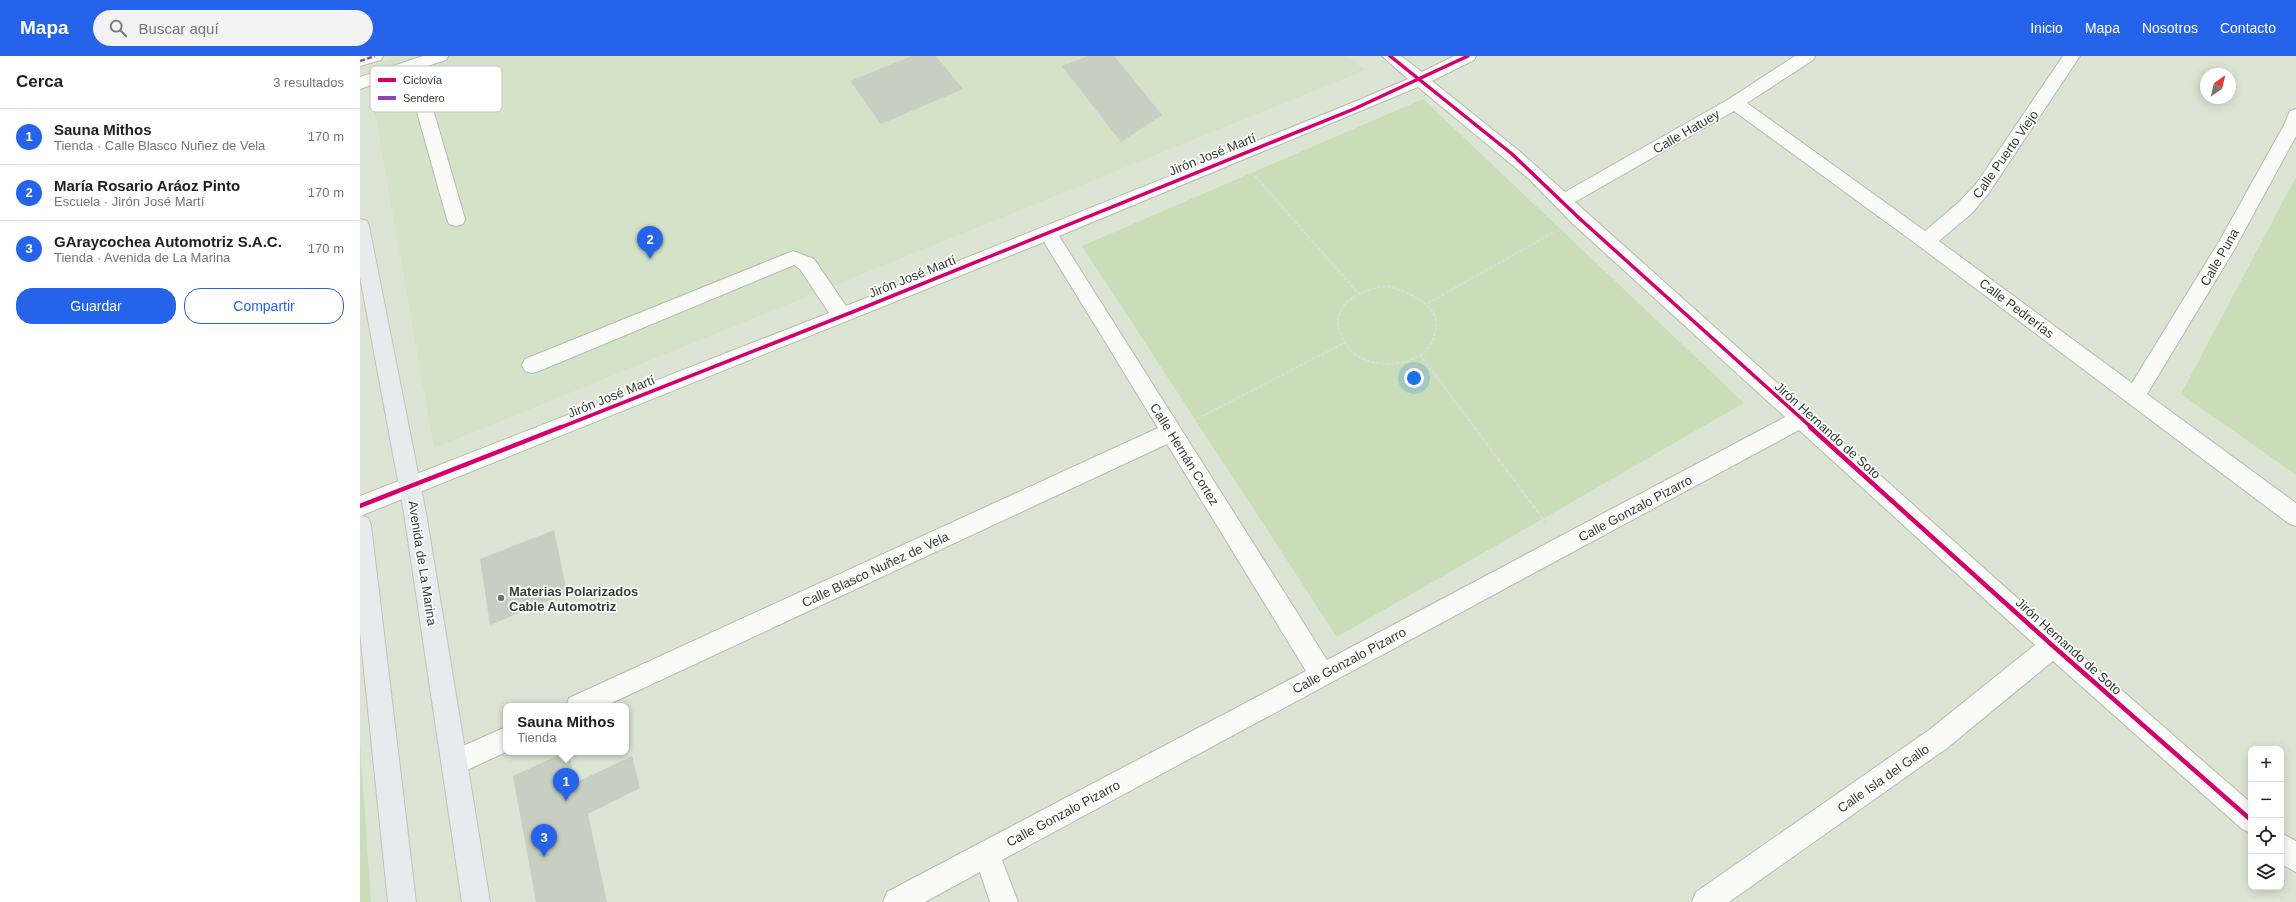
<!DOCTYPE html>
<html lang="es">
<head>
<meta charset="utf-8">
<style>
  :root { --surface:#fff; --page:#f2f2f2; --text:#202124; --muted:#757577; --line:#e0e0e0; --accent:#2563eb }
  body { margin:0; font-family:Helvetica,sans-serif; background:var(--page); color:var(--text) }
  .controls { position:absolute; right:12px; bottom:12px; display:grid; overflow:hidden; border-radius:8px; box-shadow:0 2px 10px #0003 }
  .controls button { width:36px; height:36px; display:grid; place-items:center; padding:0; border:0; border-bottom:1px solid var(--line); background:var(--surface); color:var(--text); font:20px sans-serif }
  .compass { position:absolute; left:1840px; top:12px; width:36px; height:36px; border-radius:50%; background:var(--surface); box-shadow:0 2px 10px #0003; rotate:34deg }
  .you { position:absolute; left:1054px; top:322px; width:14px; height:14px; margin:-10px; border:3px solid #fff; border-radius:50%; background:#1a73e8; box-shadow:0 0 0 6px #1a73e833 }
  .badge { display:grid; place-items:center; width:26px; height:26px; border-radius:50%; background:var(--accent); color:#fff; font-size:13px; font-weight:700 }
  .pin { position:absolute; translate:-50% -33px; filter:drop-shadow(0 1px 2px #0008) }
  .pin::after { content:''; position:absolute; top:21px; width:14px; height:12px; background:inherit; clip-path:polygon(0 0,100% 0,50% 100%) }
  .popup { position:absolute; left:143px; top:647px; width:126px; height:52px; box-sizing:border-box; display:grid; place-content:center; border-radius:8px; background:var(--surface); filter:drop-shadow(0 1px 3px #0005); font-size:13px; white-space:nowrap; color:var(--muted) }
  .popup b { font-size:15px; color:var(--text) }
  .popup::after { content:''; position:absolute; left:50%; top:100%; margin-left:-8px; border:8px solid transparent; border-top-color:var(--surface) }
  .list { margin:0; padding:0; list-style:none }
  h2 { display:flex; justify-content:space-between; align-items:center; height:52px; margin:0; padding:0 16px; font-size:17px }
  h2 small { font-size:13px; font-weight:400; color:var(--muted) }
  .list li { display:grid; grid-template-columns:26px 1fr auto; gap:12px; align-items:center; box-sizing:border-box; height:56px; padding:0 16px; border-top:1px solid var(--line) }
  .list b { display:block; font-size:15px; white-space:nowrap }
  .list p { margin:0; font-size:13px; white-space:nowrap; color:var(--muted) }
  .list em { font-size:13px; font-style:normal; color:var(--muted) }
  .actions { display:flex; gap:8px; padding:12px 16px }
  .actions a { flex:1; padding:9px 0; border:1px solid var(--accent); border-radius:16px; text-align:center; font-size:14px; color:var(--accent) }
  .actions .main { background:var(--accent); color:#fff }
  .icon { flex:none; width:22px; height:22px; fill:none; stroke:currentColor; stroke-width:2; stroke-linecap:round; stroke-linejoin:round }
  .map { position:relative; flex:none; width:1936px; height:846px; overflow:hidden }
  header { display:flex; align-items:center; gap:24px; box-sizing:border-box; height:56px; padding:0 20px; background:var(--accent); color:#fff }
  header strong { font-size:19px }
  nav { display:flex; gap:22px; margin-inline-start:auto; font-size:14px }
  .search { width:280px; height:36px; background:var(--page); display:flex; align-items:center; gap:10px; box-sizing:border-box; padding:0 14px; border-radius:22px; color:var(--muted); font-size:15px }
  main { display:flex }
  aside { flex:1; background:var(--surface) }
  .map>svg:first-child { display:block }
</style>
</head>
<body>
<header>
<strong>Mapa</strong>
<div class="search"><svg class="icon" aria-label="search" viewBox="0 0 24 24"><circle cx="10" cy="10" r="6"/><path d="M15 15l6 6"/></svg>Buscar aquí</div>
<nav><a>Inicio</a><a>Mapa</a><a>Nosotros</a><a>Contacto</a></nav>
</header>
<main>
<aside>
<h2>Cerca<small>3 resultados</small></h2>
<ul class="list">
<li><span class="badge">1</span><div><b>Sauna Mithos</b><p>Tienda · Calle Blasco Nuñez de Vela</p></div><em>170 m</em></li>
<li><span class="badge">2</span><div><b>María Rosario Aráoz Pinto</b><p>Escuela · Jirón José Martí</p></div><em>170 m</em></li>
<li><span class="badge">3</span><div><b>GAraycochea Automotriz S.A.C.</b><p>Tienda · Avenida de La Marina</p></div><em>170 m</em></li>
</ul>
<div class="actions"><a class="main">Guardar</a><a>Compartir</a></div>
</aside>
<div class="map">
<svg width="1936" height="846" viewBox="0 0 1936 846">
  <rect width="100%" height="100%" fill="#dce5d4"/>
  <path fill="#d4e2c7" d="M40,0h947l18,14 -931,378 -67,-381z"/>
  <path fill="#c9ddb8" d="M1063,43l321,304 -407,234 -255,-391z
    M1936,121v298l-115,-81z
    M0,688l11,158h-11z"/>
  <path fill="#c7cec2" d="M552,0h24l27,33 -82,35 -31,-43z
    M728,0h26l48,59 -41,27 -59,-76z
    M194,474l13,63 -77,32 -10,-66z
    M205,696h4l6,31 57,-27 8,32 -52,26 19,88h-71l-23,-126z"/>
  <g fill="none" stroke-linecap="round" stroke-linejoin="round">
    <g stroke="#b4bbaf" stroke-width="2">
      <path id="minor" d="M0,0h23l-2,4 -21,6z
        M63,0h25l-2,4 -25,8 44,151 -2,5 -7,2 -7,-2 -2,-5 -41,-146 -46,16v-12z
        M1022,0h19l21,16 32,-16h22l-2,4 -42,21 86,69 47,42 164,-93 66,-43h20l-2,4 -66,43 178,128 33,-28 18,-19 87,-128h17l-92,138 -16,19 -33,28 193,142 88,-143 64,-115 6,-14 6,-2v27l-62,114 -87,144 149,109v23l-8,-3 -369,-277 -185,-135 -159,91 487,436 189,165v30l-9,-4 -189,-168 -106,87 -218,154h-37l4,-10 233,-162 106,-85 -236,-215 -797,430 16,42h-28l-10,-30 -55,30h-42l4,-10 419,-221 -139,-227 -562,262h-39l3,-8 589,-270 -114,-186 -684,274v-20l469,-183 -29,-44 -6,-4 -255,106 -7,2 -7,-2 -3,-6 3,-6 268,-108 21,8 32,47 501,-201 61,-26zM1058,31l111,92 43,44 213,194 -458,243 -268,-424z
        M146,671v25l-50,23 -9,-4 -4,-9 4,-9z
        M1921,777l15,8v31l-15,-8z"/>
    </g>
    <g stroke="#bfc3bb" stroke-width="2">
      <path id="major" d="M0,163l7,2 2,5 57,287 64,389h-28l-58,-389 -44,-236z
        M0,459l8,3 3,7 45,377h-28l-28,-270z"/>
    </g>
    <path stroke="#d9dcd7" stroke-width="2" stroke-dasharray="3.5 1.5" stroke-linecap="butt" d="M895,120l103,117
      M1027,230c21,6 57,19 48,48 -2,8 -6,15 -13,20 -22,15 -62,14 -77,-11 -22,-34 12,-54 42,-57z
      M1068,247l126,-71
      M1060,299l55,73
      M837,363l147,-76"/>
    <path stroke="#d9dcd7" stroke-width="2.5" stroke-dasharray="4.5 2" stroke-linecap="butt" d="M1114,371l72,96"/>
    <use href="#minor" fill="#fafbf9" fill-rule="evenodd"/>
    <use href="#major" fill="#e6ecee" fill-rule="evenodd"/>
    <path stroke="#8e44ad" stroke-width="2.5" stroke-dasharray="5 2.5" stroke-linecap="butt" d="M0,5l15,-5"/>
    <g stroke="#fff" stroke-width="5.5">
      <path id="cycleway-far1" d="M1030,0l122,98 67,64 233,210
        M199,372l301,-119 494,-200 114,-53"/>
    </g>
    <g stroke="#fff" stroke-width="7">
      <path id="cycleway" d="M1450,371l243,219 198,174
        M0,450l201,-79"/>
    </g>
    <use href="#cycleway-far1" stroke="#d6006c" stroke-width="3.5"/>
    <use href="#cycleway" stroke="#d6006c" stroke-width="4.5"/>
  </g>
  <circle fill="#6f7769" stroke="#fff" stroke-width="1.5" cx="141" cy="542" r="4"/>
  <g text-anchor="middle" stroke-width="3.5" stroke-linejoin="round" paint-order="stroke">
    <g font-size="13" fill="#353c30" stroke="#fff">
      <text transform="translate(1326 75) rotate(-30)" y="5">Calle Hatuey</text>
      <text transform="translate(852 98) rotate(-22)" y="5">Jirón José Martí</text>
      <text transform="translate(1645 98) rotate(-55)" y="5">Calle Puerto Viejo</text>
      <text transform="translate(1859 201) rotate(-60)" y="5">Calle Puna</text>
      <text transform="translate(552 220) rotate(-22)" y="5">Jirón José Martí</text>
      <text transform="translate(1657 252) rotate(37)" y="5">Calle Pedrerías</text>
      <text transform="translate(251 340) rotate(-22)" y="5">Jirón José Martí</text>
      <text transform="translate(1468 374) rotate(42)" y="5">Jirón Hernando de Soto</text>
      <text transform="translate(825 398) rotate(58)" y="5">Calle Hernán Cortez</text>
      <text transform="translate(1275 452) rotate(-28)" y="5">Calle Gonzalo Pizarro</text>
      <text transform="translate(63 507) rotate(81)" y="5">Avenida de La Marina</text>
      <text transform="translate(515 513) rotate(-25)" y="5">Calle Blasco Nuñez de Vela</text>
      <text transform="translate(1709 590) rotate(42)" y="5">Jirón Hernando de Soto</text>
      <text transform="translate(989 604) rotate(-28)" y="5">Calle Gonzalo Pizarro</text>
      <text transform="translate(1523 722) rotate(-35)" y="5">Calle Isla del Gallo</text>
      <text transform="translate(703 757) rotate(-28)" y="5">Calle Gonzalo Pizarro</text>
    </g>
    <g font-size="13" font-weight="bold" fill="#353c30" stroke="#fff" text-anchor="start">
      <text x="149" y="540">Materias Polarizados<tspan x="149" dy="15">Cable Automotriz</tspan></text>
    </g>
  </g>
  <rect x="10" y="10" width="132" height="46" rx="6" fill="#fff" stroke="#c2c4c1" stroke-width="1"/>
  <rect x="18" y="22" width="18" height="4" fill="#d6006c"/>
  <rect x="18" y="40" width="18" height="4" fill="#8e44ad"/>
  <g font-size="11" fill="#353c30">
    <text x="43" y="28">Ciclovía</text>
    <text x="43" y="46">Sendero</text>
  </g>
</svg>
<div class="controls">
<button>+</button>
<button>−</button>
<button><svg class="icon" aria-label="locate" viewBox="0 0 24 24"><circle cx="12" cy="12" r="6"/><path d="M12 2v4M12 18v4M2 12h4M18 12h4"/></svg></button>
<button><svg class="icon" aria-label="layers" viewBox="0 0 24 24"><path d="M12 4l9 5-9 5-9-5zM3 14l9 5 9-5"/></svg></button>
</div>
<svg class="compass" viewBox="-18 -18 36 36"><path d="M0-13l5 13h-10z" fill="#e53935"/><path d="M0 13l5-13h-10z" fill="#757577"/></svg>
<div class="you"></div>
<div class="pin badge" style="left:206px;top:745px">1</div>
<div class="popup"><b>Sauna Mithos</b>Tienda</div>
<div class="pin badge" style="left:290px;top:203px">2</div>
<div class="pin badge" style="left:184px;top:801px">3</div>
</div>
</main>
</body>
</html>
